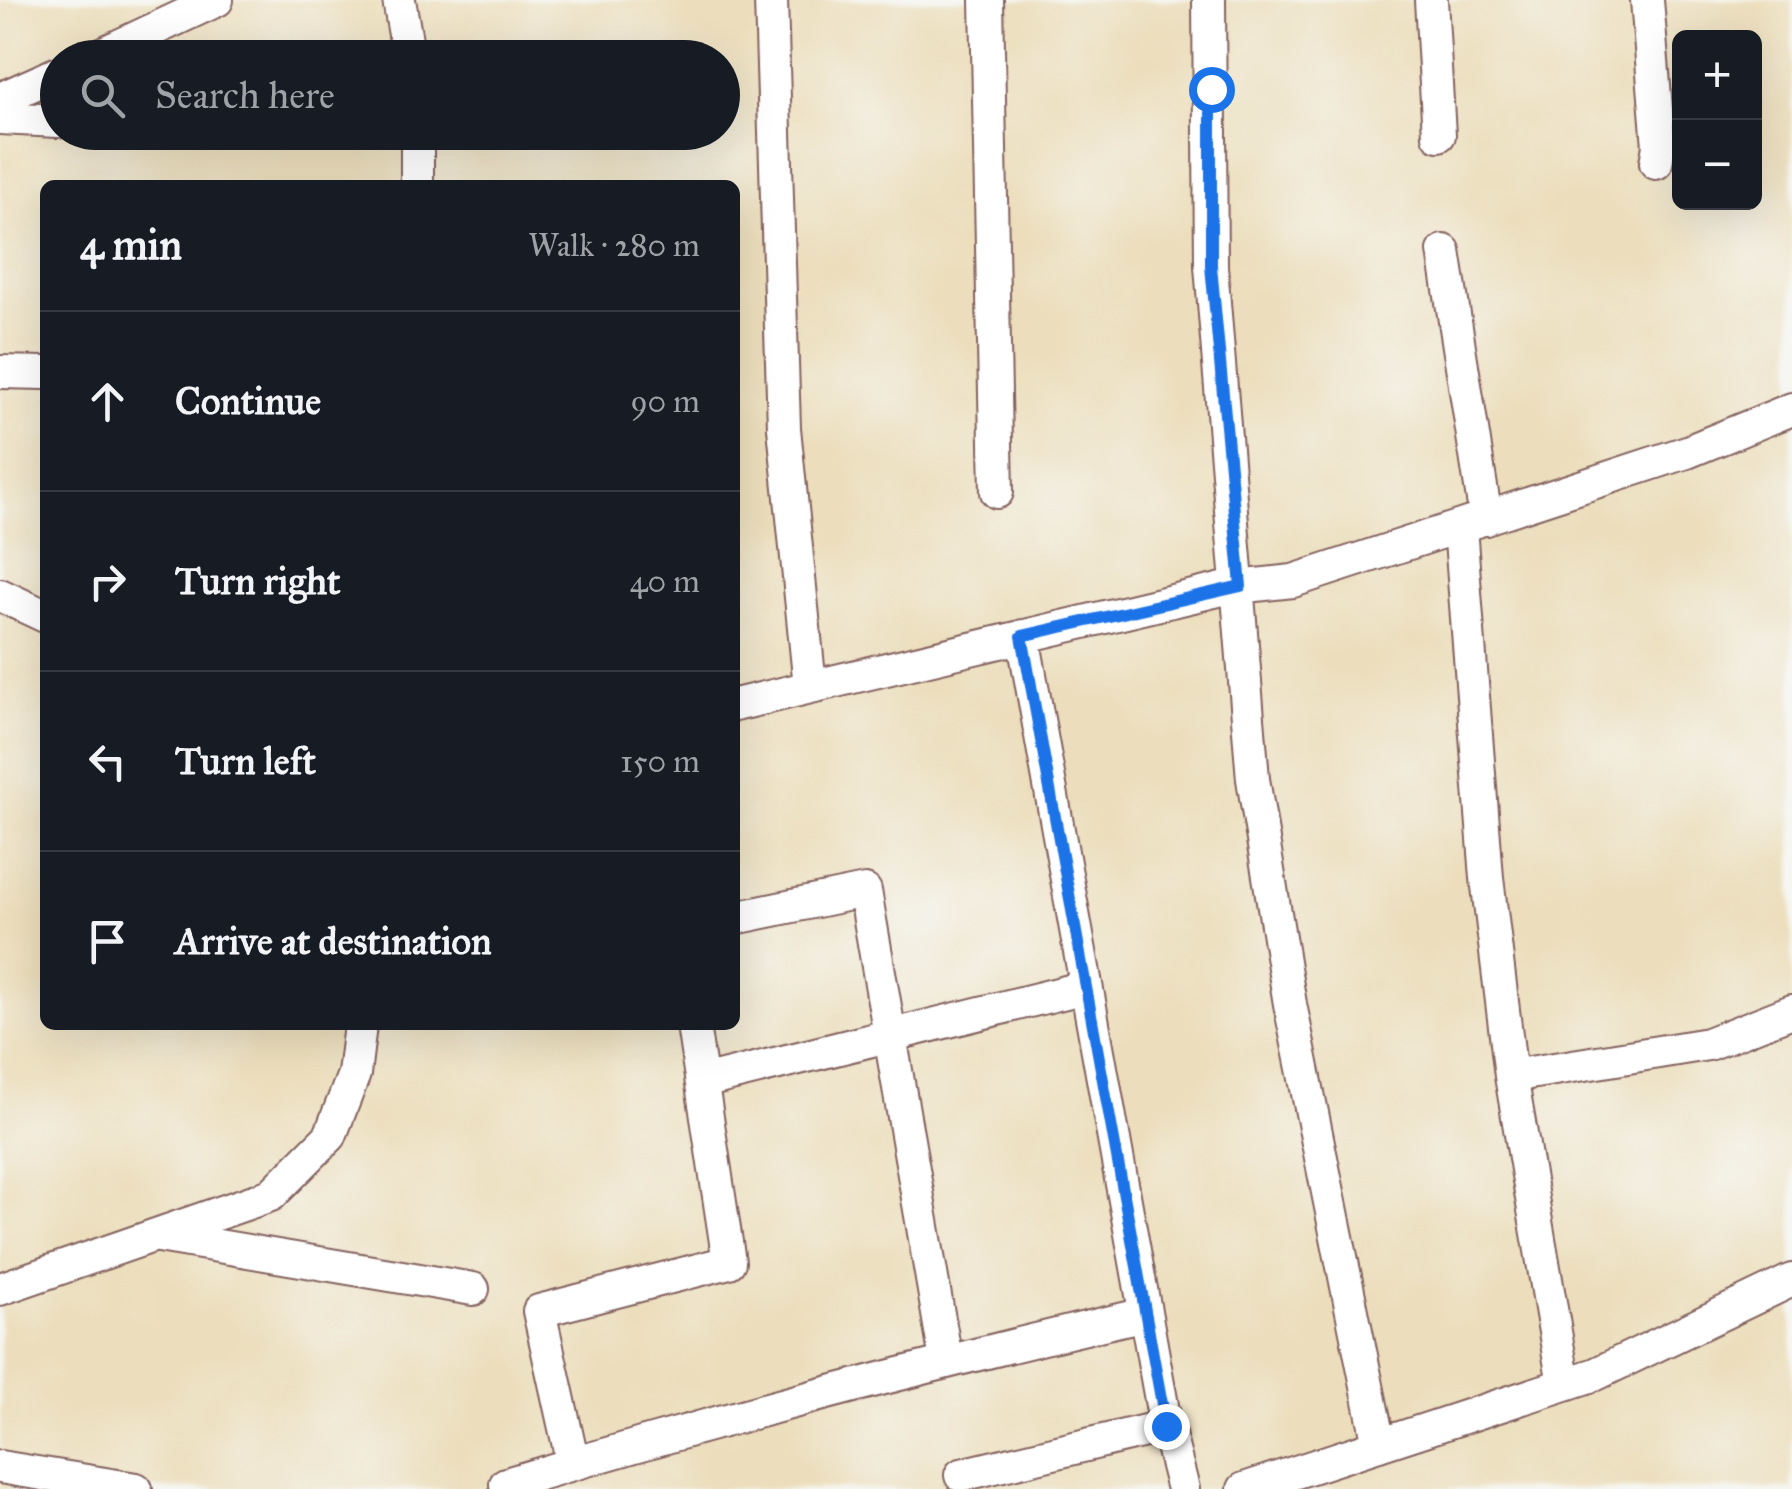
<!DOCTYPE html>
<html lang="en">
<head>
<meta charset="utf-8">
<style>
  :root { --surface:#171b24; --page:#242831; --text:#f1f3f6; --muted:#9ea1a6; --line:#363941 }
  body { margin:0; font-family:"IM FELL Great Primer",serif; background:var(--page); color:var(--text) }
  .controls { position:absolute; right:30px; top:30px; display:grid; overflow:hidden; border-radius:15px; box-shadow:0 10px 40px #0002 }
  .controls button { width:90px; height:90px; display:grid; place-items:center; padding:0; border:0; border-bottom:2px solid var(--line); background:var(--surface); color:var(--text); font:50px sans-serif }
  .stop { position:absolute; width:30px; height:30px; margin:-22px; border:8px solid #1a73e8; border-radius:50%; background:#fff }
  .stop.end { background:#1a73e8; border-color:#fff; box-shadow:0 2px 10px #0008 }
  .list { margin:0; padding:0; list-style:none }
  h2 { display:flex; justify-content:space-between; align-items:center; height:130px; margin:0; padding:0 40px; font-size:42px }
  h2 small { font-size:32px; font-weight:400; color:var(--muted) }
  .list li { display:grid; grid-template-columns:65px 1fr auto; gap:30px; align-items:center; box-sizing:border-box; height:180px; padding:0 40px; border-top:2px solid var(--line) }
  .list b { display:block; font-size:38px; white-space:nowrap }
  .list em { font-size:32px; font-style:normal; color:var(--muted) }
  .icon { flex:none; width:55px; height:55px; fill:none; stroke:currentColor; stroke-width:2; stroke-linecap:round; stroke-linejoin:round }
  .map { position:relative; flex:none; width:1792px; height:1489px; overflow:hidden }
  .search { position:absolute; background:var(--surface); box-shadow:0 10px 40px #0002; left:40px; top:40px; width:700px; height:110px; display:flex; align-items:center; gap:25px; box-sizing:border-box; padding:0 35px; border-radius:55px; color:var(--muted); font-size:38px }
  .panel { position:absolute; background:var(--surface); box-shadow:0 10px 40px #0002; left:40px; top:180px; width:700px; height:850px; border-radius:15px }
  .map>svg:first-child { display:block }
</style>
</head>
<body>
<div class="map">
<svg width="1792" height="1489" viewBox="0 0 1792 1489">
  <rect width="100%" height="100%" fill="#f6f6f2"/>
  <filter id="ink" filterUnits="userSpaceOnUse"><feTurbulence type="fractalNoise" baseFrequency=".01" numOctaves="2"/><feDisplacementMap in="SourceGraphic" scale="20" xChannelSelector="R" yChannelSelector="G"/><feConvolveMatrix kernelMatrix="1 2 1 2 8 2 1 2 1" color-interpolation-filters="sRGB"/></filter>
  <filter id="wash" filterUnits="userSpaceOnUse"><feTurbulence type="fractalNoise" baseFrequency=".0048" numOctaves="4" result="noise"/><feDisplacementMap in="SourceGraphic" scale="40" xChannelSelector="R" yChannelSelector="G"/><feGaussianBlur stdDeviation="2.25" result="paint"/><feColorMatrix in="noise" values="0 0 0 0 0 0 0 0 0 0 0 0 0 0 0 0 0 1.4 0 .05"/><feComposite in="paint" operator="in"/></filter>
  <g filter="url(#wash)">
    <rect width="100%" height="100%" fill="#ecdebc"/>
  </g>
  <g filter="url(#ink)">
    <g fill="none" stroke-linecap="round" stroke-linejoin="round">
      <g stroke="#83625e" stroke-width="36">
        <path id="street" d="M399,0l10,58
          M771,0l13,428 26,259
          M987,0l10,492
          M1209,0l2,266 42,513 37,225 89,441
          M1431,0l8,135
          M1647,0l12,146 -3,17
          M93,58l124,-58
          M0,99l58,-26
          M0,118l58,3
          M417,185v-53
          M1444,251l42,268
          M0,372l45,1
          M1460,527l27,351 24,198 53,308
          M0,595l45,21
          M1023,636l140,775 20,78
          M735,705l492,-117 66,-7 394,-129 105,-43
          M735,918l130,-27 81,469
          M1511,1076l197,-32 84,-33
          M702,1082l384,-95
          M159,1236l314,53
          M0,1289l271,-94 59,-59 24,-62 6,-49
          M573,1464l-34,-153 190,-49 -36,-237
          M0,1467l136,22
          M961,1475l205,-49
          M507,1489l-1,-5c211,-64 424,-120 639,-170
          M1244,1489l352,-115 196,-94"/>
      </g>
      <use href="#street" stroke="#fff" stroke-width="32"/>
    </g>
  </g>
  <g fill="none" stroke-linecap="round" stroke-linejoin="round" filter="url(#ink)">
    <path stroke="#1a73e8" stroke-width="12" d="M1166,1426l-144,-790 219,-50 -30,-320v-177"/>
  </g>
</svg>
<div class="controls">
<button>+</button>
<button>−</button>
</div>
<div class="stop" style="left:1211px;top:89px"></div>
<div class="stop end" style="left:1166px;top:1426px"></div>
<div class="search"><svg class="icon" aria-label="search" viewBox="0 0 24 24"><circle cx="10" cy="10" r="6"/><path d="M15 15l6 6"/></svg>Search here</div>
<section class="panel">
<h2>4 min<small>Walk · 280 m</small></h2>
<ul class="list">
<li><svg class="icon" aria-label="ahead" viewBox="0 0 24 24"><path d="M12 20V5M6 11l6-6 6 6"/></svg><div><b>Continue</b></div><em>90 m</em></li>
<li><svg class="icon" aria-label="right" viewBox="0 0 24 24"><path d="M7 20v-9h11M14 6l5 5-5 5"/></svg><div><b>Turn right</b></div><em>40 m</em></li>
<li><svg class="icon" aria-label="left" viewBox="0 0 24 24"><path d="M17 20v-9H6M10 6l-5 5 5 5"/></svg><div><b>Turn left</b></div><em>150 m</em></li>
<li><svg class="icon" aria-label="arrive" viewBox="0 0 24 24"><path d="M6 21V4h12l-3 4 3 4H6"/></svg><div><b>Arrive at destination</b></div></li>
</ul>
</section>
</div>
</body>
</html>
